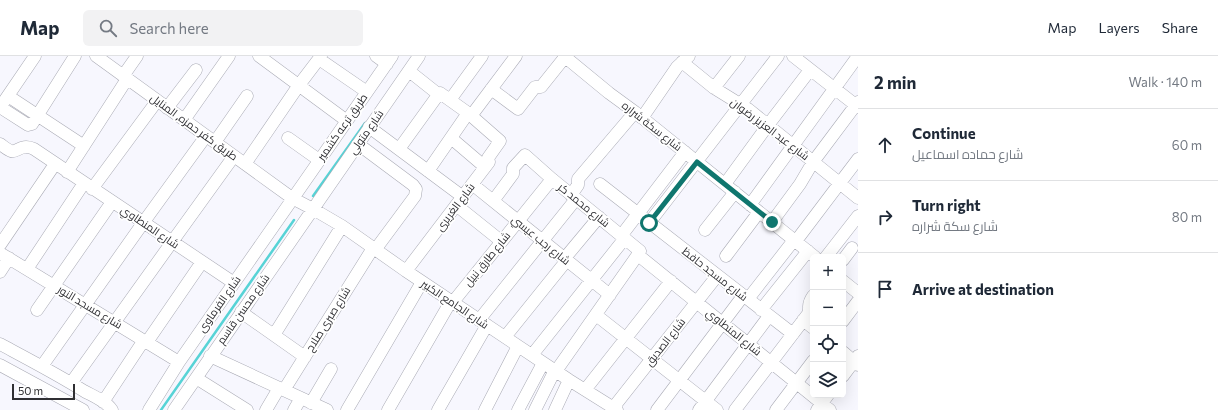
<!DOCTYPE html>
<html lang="en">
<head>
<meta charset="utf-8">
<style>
  :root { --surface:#fff; --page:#f2f2f3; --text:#1f2937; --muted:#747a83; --line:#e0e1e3 }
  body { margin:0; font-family:Commissioner,Cairo,sans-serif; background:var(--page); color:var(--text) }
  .controls { position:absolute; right:12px; bottom:12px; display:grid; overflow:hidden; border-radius:6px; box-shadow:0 4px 16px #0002 }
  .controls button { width:36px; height:36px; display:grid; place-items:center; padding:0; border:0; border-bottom:1px solid var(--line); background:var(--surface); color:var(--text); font:20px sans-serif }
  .scale { position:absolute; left:12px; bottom:10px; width:63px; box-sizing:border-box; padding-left:4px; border:2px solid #2f2f33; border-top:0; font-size:11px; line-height:14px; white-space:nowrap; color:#2f2f33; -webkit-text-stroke:3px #fff; paint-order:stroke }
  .stop { position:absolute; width:12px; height:12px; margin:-9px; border:3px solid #0f766e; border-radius:50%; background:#fff }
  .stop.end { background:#0f766e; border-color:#fff; box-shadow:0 1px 4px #0008 }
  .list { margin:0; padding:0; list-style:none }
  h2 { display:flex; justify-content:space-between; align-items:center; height:52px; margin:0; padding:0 16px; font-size:17px }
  h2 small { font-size:13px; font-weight:400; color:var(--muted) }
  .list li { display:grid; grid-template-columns:26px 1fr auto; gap:12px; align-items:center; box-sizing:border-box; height:72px; padding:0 16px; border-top:1px solid var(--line) }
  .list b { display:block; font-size:15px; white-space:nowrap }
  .list p { margin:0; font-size:13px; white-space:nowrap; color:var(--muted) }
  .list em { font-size:13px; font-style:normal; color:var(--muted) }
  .icon { flex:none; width:22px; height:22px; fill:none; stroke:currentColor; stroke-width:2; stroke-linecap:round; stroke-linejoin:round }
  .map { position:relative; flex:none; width:858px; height:354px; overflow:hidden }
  header { display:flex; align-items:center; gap:24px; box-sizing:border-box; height:56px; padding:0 20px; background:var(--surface); border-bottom:1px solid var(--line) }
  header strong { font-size:19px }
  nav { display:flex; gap:22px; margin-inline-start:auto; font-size:14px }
  .search { width:280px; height:36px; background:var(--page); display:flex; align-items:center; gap:10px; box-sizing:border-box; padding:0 14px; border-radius:6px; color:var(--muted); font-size:15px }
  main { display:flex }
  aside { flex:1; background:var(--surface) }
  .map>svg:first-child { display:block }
</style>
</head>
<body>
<header>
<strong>Map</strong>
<div class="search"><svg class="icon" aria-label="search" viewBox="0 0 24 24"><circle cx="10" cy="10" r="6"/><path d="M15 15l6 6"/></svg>Search here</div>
<nav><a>Map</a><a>Layers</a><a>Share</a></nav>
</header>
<main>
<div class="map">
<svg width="858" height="354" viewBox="0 0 858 354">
  <rect width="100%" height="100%" fill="#f7f7fe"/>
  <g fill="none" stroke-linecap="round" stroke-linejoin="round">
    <path stroke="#57d3d6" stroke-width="2.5" d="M313,140l52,-73
      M161,354l133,-190"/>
    <g stroke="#a9aab4" stroke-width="13">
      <path id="minor" d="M96,0l196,142 21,11 29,17 64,45 163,109 48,30
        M259,0l88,65
        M376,0l11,8
        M564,0l45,37 26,19 180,145
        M793,0l65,51
        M319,3l48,33
        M682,6l32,26 34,21 110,89
        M123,20l14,-20
        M714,32l25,-32
        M491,33l27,20 17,-22h6l24,-30
        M8,40l76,50
        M450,44l32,-44
        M3,47l32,-47
        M0,51l28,18 4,-1 43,-68
        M167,52l29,-38
        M471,60l45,-60
        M642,62l35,-51 12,-11
        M184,64l45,-64
        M369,71l94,70
        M288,82l31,22
        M451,82l34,29
        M215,86l32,-46
        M0,88c3,2 8,6 11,7 6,2 10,-8 23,-2l200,134
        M358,88l55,41 3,4 -1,7 -40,54
        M399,93l39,-54
        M245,108l54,-79 22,-29
        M428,115l40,-58
        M67,116l60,-93
        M472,128l138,111
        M600,128l193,150
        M725,128l43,-59 42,-55
        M92,133l65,-88
        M571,139l7,-10v-6l57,-67
        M493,145l20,-27v-6l12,-13 27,24 88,72 -1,2 -83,118
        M456,149l45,36
        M750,149l108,-149
        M772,166l28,-38 13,-22 45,-60
        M649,167l129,-167
        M705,174l30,-38
        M621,180l64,-84
        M796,185l62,-82
        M0,189l55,-81
        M0,197l179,109
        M638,199l192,155
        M726,200l33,-44
        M826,201l32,-41
        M564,203l35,-42
        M843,204l9,-12
        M27,213l57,-86
        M406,215l83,-109 -1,-4 12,-17 -32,-28 -28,-20 -2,1 -29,-23
        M0,216l9,-14
        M843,225l15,12
        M748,243l46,-59
        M453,246l99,-123
        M37,254l75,-108
        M761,254l47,-59
        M241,256l64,45
        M596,259l121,95
        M479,264l97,-121
        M803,264l10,8
        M843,265l15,-20
        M274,279l68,-109
        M505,281l62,-77
        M147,286l55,-80
        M0,288c28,15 57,30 84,47 9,5 22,10 28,19
        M843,296l15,13
        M532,299l93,-117
        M210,300l117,54
        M0,309l83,45
        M42,310l101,-143 63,-87
        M843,320l15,-20
        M196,322l51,32
        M71,327l101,-141 62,-86
        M284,334l89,-142
        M585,334l86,-109
        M103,346l41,-62
        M311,347l20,-34
        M613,352l104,-132
        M149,354l30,-48 213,-306
        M174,354l245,-354
        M266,354l13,-22
        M294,354l7,-12
        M347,354l75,-128
        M388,354l63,-109
        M438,354l49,-85
        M485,354l33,-64
        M518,354l25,-47
        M535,354l20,-40
        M555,354l14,-30
        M657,354l86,-114
        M699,354l70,-94
        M735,354l73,-96c3,-8 -2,-8 5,-18
        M776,354l37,-49
        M817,354l11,-15"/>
    </g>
    <use href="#minor" stroke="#fff" stroke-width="12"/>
  </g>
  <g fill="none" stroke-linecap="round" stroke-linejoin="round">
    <path stroke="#0f766e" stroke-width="5" d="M649,167l48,-61 75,60"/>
  </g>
  <g text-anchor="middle" stroke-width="3.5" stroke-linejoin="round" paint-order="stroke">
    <g font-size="11" fill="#2f2f33" stroke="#fff">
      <text transform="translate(652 70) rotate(38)" y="4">شارع سكة شراره</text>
      <text transform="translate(194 71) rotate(36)" y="4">طريق كفر حمزه, المنايل</text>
      <text transform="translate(342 71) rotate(-55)" y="4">طريق ترعه كشمير</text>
      <text transform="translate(770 73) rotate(37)" y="4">شارع عبد العزيز رضوان</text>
      <text transform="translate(366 76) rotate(-55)" y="4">شارع متولي</text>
      <text transform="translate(584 149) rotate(39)" y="4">شارع محمد كر</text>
      <text transform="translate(455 151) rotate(-53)" y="4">شارع الغريرى</text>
      <text transform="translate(150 171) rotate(34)" y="4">شارع المنطاوي</text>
      <text transform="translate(541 184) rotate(39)" y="4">شارع رجب عيسي</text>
      <text transform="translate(487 203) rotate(-51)" y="4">شارع طارق نبيل</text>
      <text transform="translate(715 218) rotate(38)" y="4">شارع مسجد حافظ</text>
      <text transform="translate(219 248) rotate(-55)" y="4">شارع الفرماوى</text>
      <text transform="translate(455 248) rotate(34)" y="4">شارع الجامع الكبير</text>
      <text transform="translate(90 251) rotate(31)" y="4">شارع مسجد النور</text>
      <text transform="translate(243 253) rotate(-55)" y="4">شارع محسن قاسم</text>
      <text transform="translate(328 263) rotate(-58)" y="4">شارع صبرى صلاح</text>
      <text transform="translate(734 276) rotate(39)" y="4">شارع المنطاوي</text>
      <text transform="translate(665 286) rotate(-52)" y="4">شارع الصديق</text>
    </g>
  </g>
</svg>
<div class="controls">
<button>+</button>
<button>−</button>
<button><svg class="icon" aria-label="locate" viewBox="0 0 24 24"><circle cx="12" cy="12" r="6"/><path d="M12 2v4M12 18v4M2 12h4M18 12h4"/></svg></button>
<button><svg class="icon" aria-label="layers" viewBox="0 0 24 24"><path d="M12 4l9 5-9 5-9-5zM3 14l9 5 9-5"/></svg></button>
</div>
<div class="scale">50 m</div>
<div class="stop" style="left:649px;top:167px"></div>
<div class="stop end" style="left:772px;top:166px"></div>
</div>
<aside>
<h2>2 min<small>Walk · 140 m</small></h2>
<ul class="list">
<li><svg class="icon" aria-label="ahead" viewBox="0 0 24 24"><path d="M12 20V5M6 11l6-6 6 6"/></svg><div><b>Continue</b><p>شارع حماده اسماعيل</p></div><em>60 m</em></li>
<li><svg class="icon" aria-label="right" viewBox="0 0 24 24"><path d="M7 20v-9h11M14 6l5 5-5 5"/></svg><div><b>Turn right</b><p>شارع سكة شراره</p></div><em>80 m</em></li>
<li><svg class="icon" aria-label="arrive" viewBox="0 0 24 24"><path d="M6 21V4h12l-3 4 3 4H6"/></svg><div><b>Arrive at destination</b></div></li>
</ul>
</aside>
</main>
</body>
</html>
